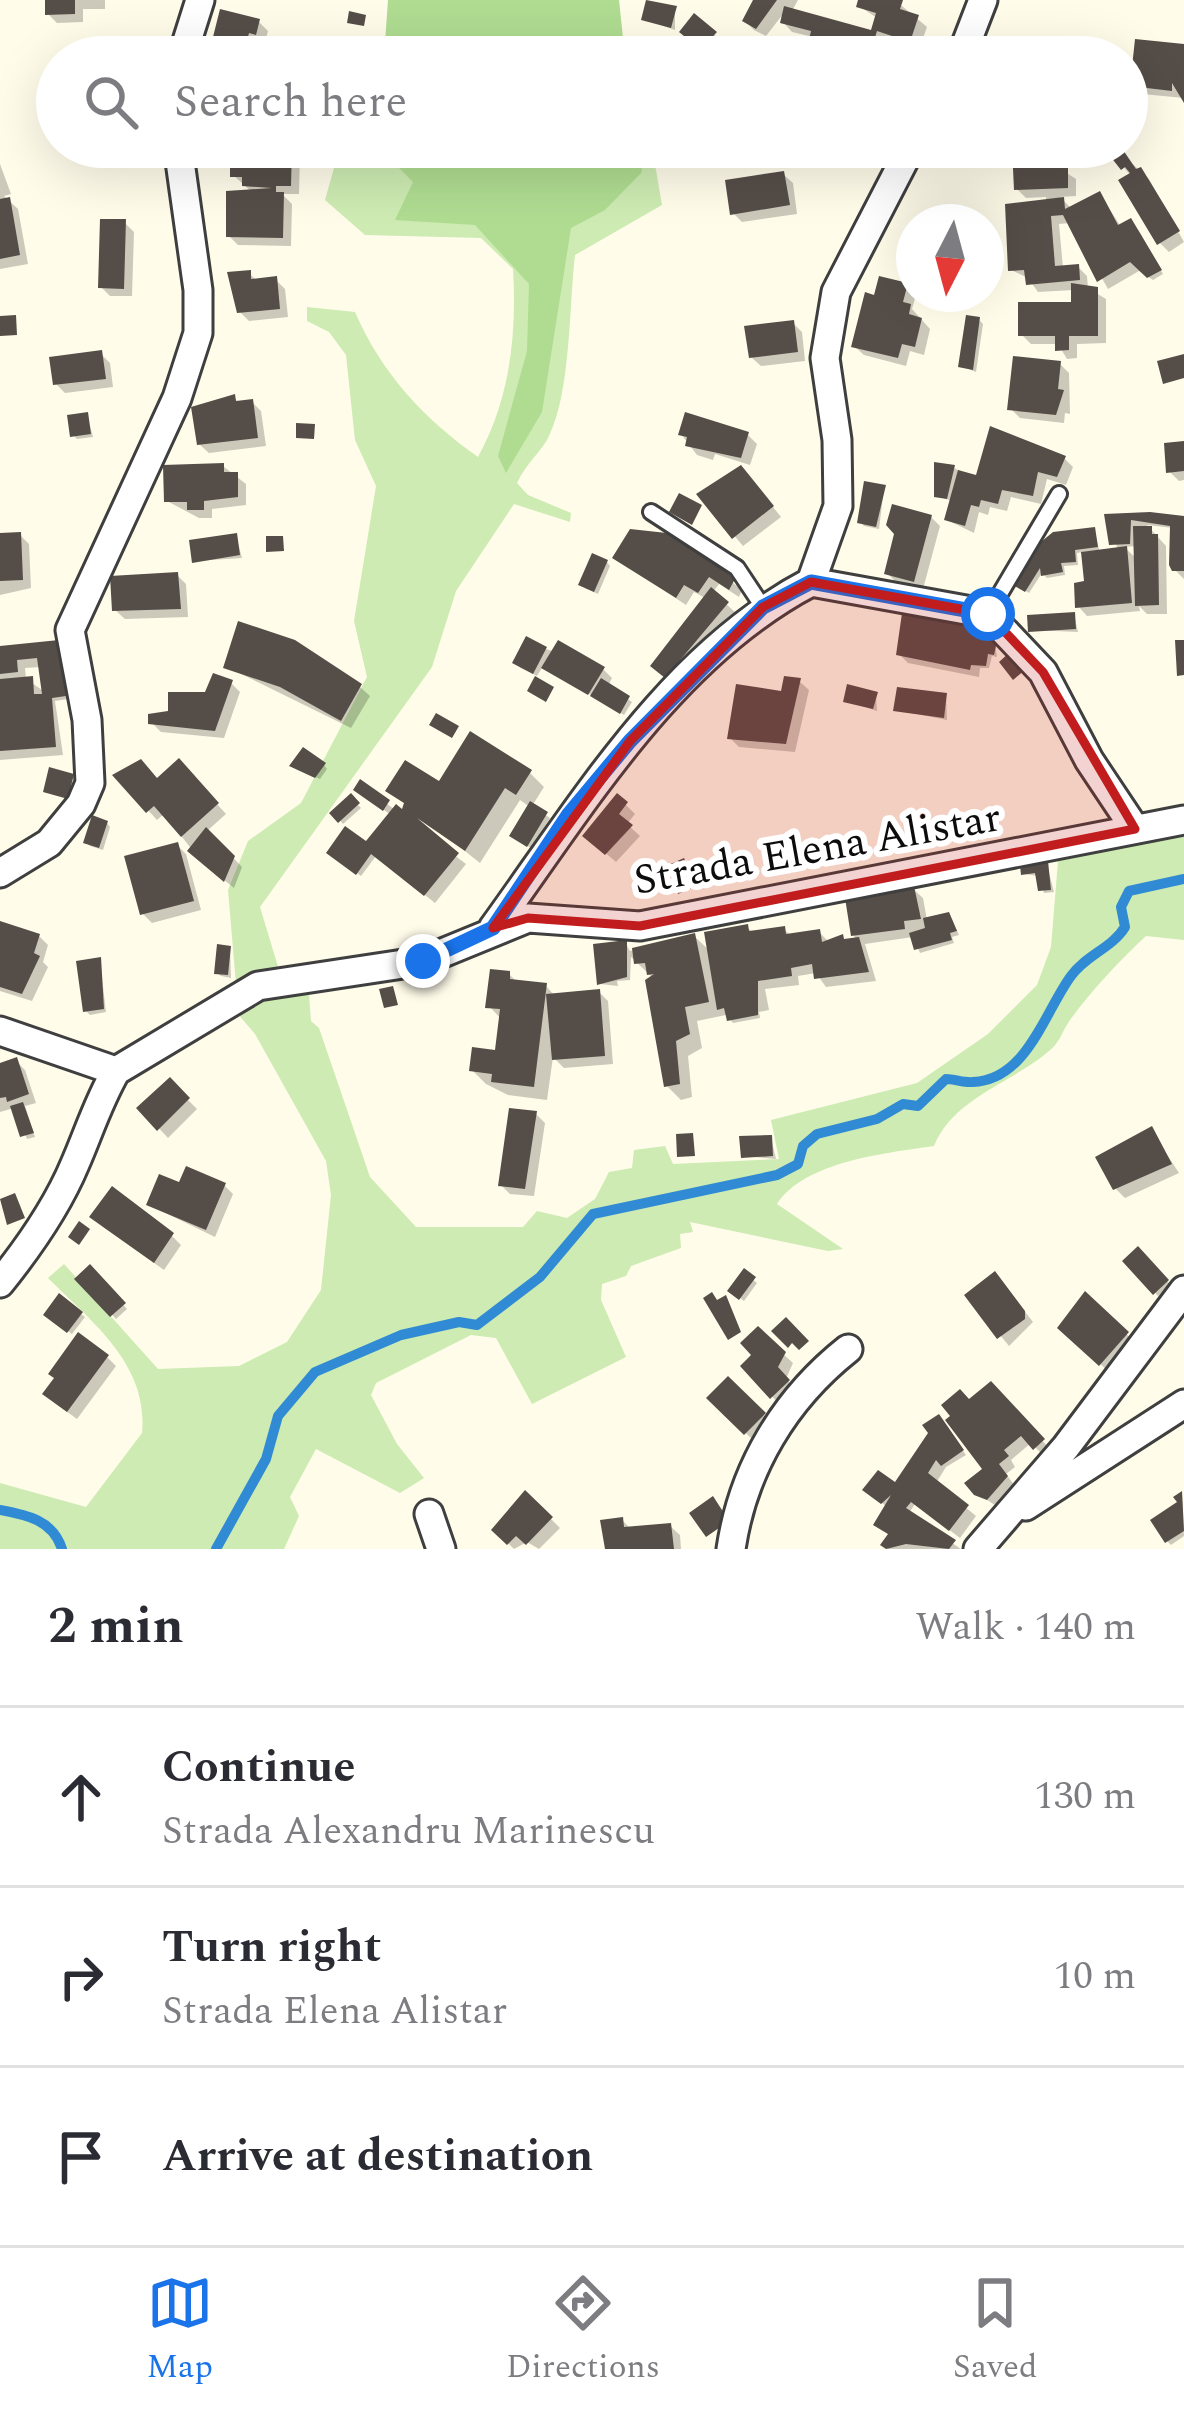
<!DOCTYPE html>
<html lang="en">
<head>
<meta charset="utf-8">
<style>
  :root { --surface:#fff; --page:#f2f2f3; --text:#2b2b33; --muted:#7c7c81; --line:#e1e1e2; --accent:#1a73e8 }
  body { margin:0; font-family:Spectral,serif; background:var(--page); color:var(--text) }
  .compass { position:absolute; left:896px; top:204px; width:108px; height:108px; border-radius:50%; background:var(--surface); box-shadow:0 12px 48px #0002; rotate:186deg }
  .stop { position:absolute; width:36px; height:36px; margin:-27px; border:9px solid #1a73e8; border-radius:50%; background:#fff }
  .stop.end { background:#1a73e8; border-color:#fff; box-shadow:0 3px 12px #0008 }
  .list { margin:0; padding:0; list-style:none }
  h2 { display:flex; justify-content:space-between; align-items:center; height:156px; margin:0; padding:0 48px; font-size:51px }
  h2 small { font-size:39px; font-weight:400; color:var(--muted) }
  .list li { display:grid; grid-template-columns:78px 1fr auto; gap:36px; align-items:center; box-sizing:border-box; height:180px; padding:0 48px; border-top:3px solid var(--line) }
  .list b { display:block; font-size:45px; white-space:nowrap }
  .list p { margin:0; font-size:39px; white-space:nowrap; color:var(--muted) }
  .list em { font-size:39px; font-style:normal; color:var(--muted) }
  .icon { flex:none; width:66px; height:66px; fill:none; stroke:currentColor; stroke-width:2; stroke-linecap:round; stroke-linejoin:round }
  .map { position:relative; flex:none; width:1184px; height:1549px; overflow:hidden }
  .search { position:absolute; background:var(--surface); box-shadow:0 12px 48px #0002; left:36px; right:36px; top:36px; height:132px; display:flex; align-items:center; gap:30px; box-sizing:border-box; padding:0 42px; border-radius:66px; color:var(--muted); font-size:45px }
  .sheet { height:696px; background:var(--surface) }
  nav { display:flex; justify-content:space-around; align-items:center; box-sizing:border-box; height:168px; border-top:3px solid var(--line); background:var(--surface); font-size:33px; color:var(--muted) }
  nav a { display:grid; justify-items:center; gap:6px }
  nav .on { color:var(--accent) }
  .map>svg:first-child { display:block }
</style>
</head>
<body>
<div class="map">
<svg width="1184" height="1549" viewBox="0 0 1184 1549">
  <rect width="100%" height="100%" fill="#fffcea"/>
  <path fill="#cdebb2" d="M340,147h312l10,58 -87,50c-6,50 -4,136 -26,181 -7,15 -22,26 -32,47l11,12 43,18 -1,9 -56,-18 -58,87 -24,76 -172,240 19,63 -43,14 -8,-94 20,-49 53,-38 66,-126 -13,-56 22,-135 -21,-46 -9,-85 -17,-23 -22,-11v-14l48,5c27,62 69,107 123,145 32,-58 39,-123 35,-188l-32,-31 -116,-3 -40,-35z
    M1184,834v106l-38,-4c-26,24 -55,55 -76,84 -8,11 -10,23 -21,31 -37,32 -96,47 -115,95 -47,7 -129,15 -157,58l66,45 -15,2 -138,-29 3,10 -13,2 1,14 -50,18 -5,10 -24,8 -1,16 25,57 -94,47 -36,-66 -25,-3 -95,48 -5,12 26,49 27,34 -24,15 -84,-44 -26,48 9,19 -15,33h-284v-66l86,24 56,-74c7,-68 -50,-111 -94,-155l16,-14 94,105 81,-3 48,-24 34,-52 10,-95 -5,-34 -71,-127 -18,-21 44,-20 28,2 2,26 8,7 51,149 46,50h107l14,-16 30,7 28,-19 14,-27 23,-4 2,-18 31,-4 8,18 106,-5 -8,-39 146,-37 71,-49 49,-49 14,-38 7,-86z"/>
  <path fill="#afdc91" d="M388,0h231l6,57h-241z
    M390,147h249l3,25 -37,38 -34,18 -29,184 -36,61 -8,-17 29,-105 2,-67 -54,-59 -80,-5 18,-38 -22,-22z"/>
  <path fill="#0003" fill-rule="evenodd" d="M48,0h57v9h-22v13l-26,1 -9,-9z
    M756,0h42l-6,11 81,22 4,-15 -18,-12 2,-6h34l32,27 -8,22 -33,-10 -4,11 26,7h-36l2,-8 -20,-5 -3,13h-37l-5,-5 4,-15 -21,-5 -9,-10 4,-13 -21,27 -12,-6 -9,-9z
    M675,9v21l-31,-11z
    M694,17l24,21 -12,14 5,5h-14l9,-6 -23,-19z
    M259,22l9,9 -3,12 -8,-2 -4,16h-42z
    M1184,49v49l-42,-4 -9,-9z
    M236,147v10h-26l-10,-9z
    M268,147h26l6,6 -1,41h-17l10,10 -1,42 -53,-1 -9,-9 25,-42 -21,-19 35,-17z
    M1015,147h46l1,23 14,9v17l-16,1 12,12 28,-15 21,33 9,-5 9,9 24,43 -10,6 -14,-9 -31,18 -37,-66 -12,1 4,44 15,-1 9,9 1,12 18,11v44l-29,1v14l-10,1 -9,-15h-27l-10,-10 53,-29v-15l-36,2 -10,-14 -17,-8 35,-68v-5l-20,1 -9,-9z
    M1107,147h7l35,32 35,63 -15,10 -9,-9 -29,-67z
    M0,164l11,30 -7,2 14,13 10,55 -28,5z
    M783,174l10,9 4,31 -55,8 -9,-9z
    M124,222l10,10 -2,64h-22l-9,-9z
    M249,273l9,9 18,-2 9,9 3,28 -39,4 -9,-9z
    M906,286l10,9 -4,14 18,20 -6,26 -14,-4 -4,15 -42,-11 -10,-9 23,-48z
    M979,320l4,4 -7,48 -15,-6z
    M793,323l9,9 3,29 -44,5 -10,-9z
    M101,354l9,9 3,24 -48,6 -9,-9z
    M1060,364l9,9 1,41 -5,-1 -1,10 -44,-5 -9,-9z
    M234,398l5,5 13,-1 9,9 5,35 -57,7 -10,-9z
    M87,415l6,22 -16,2 -4,-4z
    M681,434l67,1 9,9 -7,21 -35,-11 -2,6 -16,-5z
    M1184,444v36l-5,1 -10,-10z
    M1064,458l9,9 -7,18 -19,-6 -6,25 -30,-7 -4,14 -17,-4 -2,8 -9,-3 -5,21 -27,-13 5,-19 -15,-5 17,-28 24,11z
    M223,466l23,18v21l-34,4v9h-13l-32,-17z
    M750,478l31,39 -38,29 -43,-51z
    M884,488l-5,41 -15,-3 -3,-4z
    M931,517l9,9 -17,63 -27,-7 -9,-9 10,-40z
    M1107,517l77,2v60l-9,-9 -2,-42 -26,-3 19,21 1,68h-20l-8,-8 1,5 -53,5 -9,-10 9,-22 -3,-32 -7,1 1,12 -14,1 1,9 -18,3 -5,-5 -13,20 -8,-5 33,-53 40,-5 6,23 18,-3zM1136,546l1,13 -13,-12z
    M20,535l9,9 2,44 -31,7v-59z
    M236,536l6,22 -47,3z
    M675,537l67,53 -3,7 -20,-13 -6,8 23,21 -60,72 -13,-10 42,-77 -11,-6 -8,13 -71,-47z
    M607,562l3,4 -12,28 -13,-6z
    M177,575l9,9 2,33 -63,2 -10,-9z
    M1074,615l4,17 -47,-2z
    M995,643l2,14 -5,-1 -3,12h-9l-1,9 -71,-14 -9,-9z
    M0,649l67,3 1,47 -13,2 8,54 -63,5zM41,667l4,25 -19,-13 -1,-11z
    M546,649l57,20 9,9 -4,8 24,16 -8,13 -81,-49 -6,10 -18,-9z
    M227,667l133,20 10,9 -19,32z
    M799,681l10,9 -14,62 -56,-5 -9,-9z
    M231,683l9,9 -16,46 -63,-6 -10,-10z
    M876,695l1,16 -31,-10z
    M946,696l1,24 -51,-10z
    M179,762l47,52 -19,17 35,36 -8,21 -34,-28 -36,-46 -7,6 -40,-44 40,5z
    M324,765l3,4 -7,10 -23,-10z
    M530,773l14,14 -12,19 18,12 -19,30 -15,-9 14,-32 -10,-7 -40,63 -91,-72z
    M361,784l105,80 -31,39 -59,-47 -15,20 -28,-20 33,-10 25,-31 -31,-22z
    M618,797l17,17 -8,10 13,12 -24,26 -21,-18z
    M351,798l10,10 -18,16 -10,-11z
    M107,823l3,4 -7,23 -13,-4 -4,-4z
    M177,845l9,9 15,56 -49,13 -9,-9z
    M1047,865l7,27 -10,1 -5,-17 -15,-2z
    M913,889l10,9 4,22 25,-1 7,16 -7,2 2,6 -34,10 -7,-16 -48,7 11,37 -50,6 -10,-14 -18,3 1,9 -34,4 4,21 -10,2 1,6 -27,5 -7,-8 -29,6 5,27 -14,8 4,41 -11,3 -14,-14 -12,-106 -24,-23 -1,23 -13,1 1,5 -18,-2 26,-40 4,7 64,-15 16,15 37,-24 6,6 31,-4 7,7 28,-4 9,9 27,-1 -7,-40z
    M0,924l39,12 9,9 -5,17 5,5 -16,34 -32,-10z
    M230,948l1,30 -10,-2 -4,-3z
    M100,960l6,52 -16,3 -4,-4z
    M509,974l9,9 28,3 9,10 44,-4 9,9 5,63 -49,4 -11,-11 -6,43 -39,-5 -22,-11 -14,-14 26,-16 4,-34 -13,-14z
    M16,1061l9,9 11,33 -11,3 10,31 -8,2 -13,-31 -14,4v-46z
    M170,1082l27,27 -29,29 -28,-30z
    M536,1114l9,9 -11,73 -24,-2 -9,-9z
    M1151,1130l28,43 -54,25 -9,-9z
    M771,1138l5,21 -32,-3z
    M224,1185l9,9 -18,43 -66,-32 31,-19z
    M102,1226l70,10 9,9 -17,25z
    M1138,1250l33,35 -13,11 -32,-35z
    M90,1268l37,41 -11,10 -37,-40z
    M745,1273l12,10 -13,18 -13,-10z
    M1004,1284l29,38 -24,24 -41,-50z
    M1085,1296l51,47 -27,29 -48,-44z
    M60,1298l25,19 -13,17 -21,-15z
    M758,1331l35,32 -7,16 11,12 -16,15 -37,-40 12,-11z
    M107,1357l9,9 -39,53 -22,-16z
    M728,1381l45,43 -18,18 -45,-44z
    M991,1385l60,65 -7,6 -13,-13 -20,17 4,7 -9,7 9,12 -17,21 -22,-14 10,-23 -17,-67z
    M942,1421l24,34 -20,12 -10,16 40,33 -16,22 -45,-34 -6,9 52,36h-73l-4,-4 7,-11 -4,-27 -21,-17 29,-3z
    M526,1494l34,34 -21,21 -12,-7 -13,7 -19,-19z
    M1182,1495l2,41 -13,9 -4,-4z
    M622,1520l10,10 38,-4 10,9 1,14h-74z"/>
  <g fill="none" stroke-linecap="round" stroke-linejoin="round">
    <path stroke="#308bd4" stroke-width="10" d="M0,1510c27,5 53,10 62,39
      M216,1549l50,-90 12,-43 37,-44 86,-37 58,-13 18,3 63,-48 53,-63 184,-39 21,-11 5,-18 14,-12 60,-15 26,-15 15,2 28,-27c9,0 18,4 27,3 54,-2 72,-71 98,-106 15,-21 41,-28 54,-49l-4,-20 8,-16 55,-12"/>
  </g>
  <path fill="#554d48" d="M45,0h30v14l-30,1z
    M646,0l31,6 -6,22 -30,-8z
    M753,0h24l-21,29 -14,-8z
    M858,0h45l-3,9 19,6 -9,27 -33,-11 -4,13 -28,-7 -5,20h-19l-15,-4 5,-22 -31,-8 4,-17 87,24 5,-17 -20,-6z
    M220,9l40,10 -4,16 -7,-2 -6,24h-35z
    M349,11l17,4 -2,11 -17,-3z
    M694,13l23,19 -13,14 8,11h-20l9,-7 -22,-18z
    M1135,39l49,5v59l-12,-20v8l-42,-5z
    M872,45l37,8 -1,4h-39z
    M265,147h27l-1,39h-15v6h8l-1,46 -57,-1v-46l46,-3 -30,-2v-9h-12v-14h13l-1,-8h23z
    M1012,147h41l1,20h14v21l-54,2z
    M1103,147h18l15,22 5,-2 39,64 -23,14 -39,-65 12,-7 -5,-6 -4,3z
    M784,171l6,34 -60,10 -5,-35z
    M1100,191l18,34 13,-7 31,52 -15,8 -17,-16 -33,20 -34,-67 -12,1 4,50 24,-2 1,16 -54,5 -2,-15 -16,1 -3,-67 59,-7 1,12z
    M10,197l10,58 -20,4v-60z
    M100,219h26l-2,70 -26,-1z
    M251,270v9l26,-3 3,33 -43,4 -10,-41z
    M879,276l29,7 -5,19 8,2 -2,10 13,4 -7,29 -13,-3 -4,14 -47,-11 14,-55 9,3z
    M1071,283l27,4v49h-29v14l-14,1v-15h-37v-34h53z
    M16,315l1,20 -17,1v-20z
    M966,315l14,2 -7,53 -15,-3z
    M794,320l4,32 -49,6 -5,-32z
    M102,350l4,29 -53,6 -4,-28z
    M1184,354v24l-21,6 -6,-23z
    M1013,356l48,5 -3,28 6,1 -8,25 -49,-5z
    M235,394l1,7 17,-2 5,39 -61,7 -6,-38z
    M88,412l3,22 -21,3 -3,-22z
    M685,412l64,20 -8,26 -56,-12 2,-9 -9,-2z
    M296,423l19,1 -1,15 -18,-1z
    M990,426l76,30 -9,21 -19,-5 -5,24 -31,-6 -4,14 -17,-4 -2,7 -8,-2 -6,21 -21,-6 14,-50 18,5z
    M1184,441v30l-18,2 -2,-30z
    M934,462l21,3 -8,34 -13,-2z
    M224,463v9h14v25l-34,4v9h-17v-8h-23l-1,-37z
    M741,465l33,41 -42,33 -36,-45z
    M864,481l22,4 -10,42 -19,-4z
    M679,493l23,12 -10,20 -23,-13z
    M892,504l40,11 -18,67 -30,-8 10,-40 -8,-9z
    M1150,512l34,4v55h-12l-3,-6 1,-39 -39,-6 -1,24 -21,1 -5,-31z
    M1133,526h19v8h6l1,71 -24,1z
    M1095,527l3,20 -23,3 1,12 -15,1 2,9 -22,4 -1,-8 -15,24 -12,-7 23,-39 17,-14z
    M630,529l46,5 59,45 -6,11 -20,-13 -11,16 -14,-8 -8,13 -64,-40z
    M21,532l2,48 -23,1v-48z
    M237,533l3,22 -48,8 -3,-23z
    M266,536h17l1,15 -18,1z
    M1127,546l5,57 -57,5 -1,-25 10,-2 -3,-29z
    M592,553l16,7 -14,32 -16,-7z
    M178,572l3,37 -69,2 -2,-35z
    M711,587l18,15 -64,76 -15,-12z
    M1075,612l1,17 -48,3 -1,-17z
    M902,613l75,12 20,16 -3,14 -6,-1 -2,12 -15,-1 -1,5 -74,-15z
    M238,621l57,19 67,44 -21,37 -61,-34 -57,-19z
    M526,636l21,11 -14,27 -21,-11z
    M59,640l7,56 -14,2 4,49 -56,4v-72l33,-3 1,18h8l-5,-36 -20,2 1,12 -18,2v-28z
    M558,640l47,27 -17,28 -47,-27z
    M1175,640h9v35l-7,1z
    M1010,652l16,17 -13,11 -14,-18z
    M213,673l20,7 -18,51 -67,-7v-10l20,-3v-19h37z
    M535,676l19,11 -8,15 -19,-11z
    M784,676l17,2 -15,66 -59,-5 9,-55 45,7z
    M601,678l29,18 -10,18 -30,-18z
    M847,684l31,8 -5,17 -30,-7z
    M897,687l50,6 -3,25 -51,-7z
    M436,713l23,13 -7,12 -23,-13z
    M470,731l62,39 -16,25 -11,-7 -40,63 -48,-33 42,35 -35,43 -53,-42 -15,21 -30,-22 19,-27 21,15 30,-37 6,5 2,-6 -19,-12 20,-31 34,21z
    M303,747l23,16 -11,15 -26,-12z
    M179,758l40,45 -38,34 -27,-31 -8,7 -34,-38 29,-16 16,19z
    M49,767l25,7 -6,25 -25,-7z
    M360,779l30,21 -7,11 -30,-21z
    M351,793l9,10 -22,20 -9,-10z
    M617,793l11,9 -9,12 14,11 -28,30 -23,-19z
    M530,801l18,11 -21,35 -18,-11z
    M92,815l16,6 -9,27 -16,-5z
    M206,827l29,29 -11,26 -37,-31z
    M178,842l16,59 -54,14 -16,-59z
    M684,858l12,28 -18,8 -12,-28z
    M1048,861l3,29 -13,1 -3,-18 -14,2 -1,-10z
    M914,886l7,33 -17,2 1,8 -54,7 -6,-38z
    M949,912l8,19 -7,2 2,7 -38,10 -5,-17 16,-5 -2,-10z
    M0,921l40,13 -6,19 6,3 -18,38 -22,-7z
    M748,924l1,7 36,-5 1,8 34,-5 2,13 21,-8 1,5 15,-2 10,35 -55,7 -2,-15 -21,4 1,8 -34,5v34l-31,6 -3,-13 -7,2 -13,-78z
    M695,933l14,69 -24,5 5,27 -14,7 4,43 -16,3 -19,-107 9,-6 -7,1 -2,-12 -11,1 -2,-16z
    M627,940v37l-30,8 -4,-41z
    M217,944l14,2 -3,29 -14,-1z
    M101,957l3,52 -21,3 -7,-51z
    M490,969l20,2v8l37,4 -13,104 -43,-5 1,-8 -23,-3 3,-24 23,3 5,-41 -15,-1z
    M393,986l5,19 -14,3 -5,-19z
    M600,989l5,67 -53,4 -6,-66z
    M17,1057l12,37 -22,8 -1,-5 -6,1v-35z
    M170,1077l20,21 -33,33 -21,-23z
    M23,1102l11,31 -14,4 -10,-31z
    M509,1108l28,3 -12,78 -27,-3z
    M1152,1126l20,38 -59,26 -18,-33z
    M693,1133l2,23 -18,1 -1,-23z
    M772,1135l1,21 -32,2 -2,-22z
    M186,1166l40,17 -20,47 -60,-25 13,-31 20,8z
    M112,1186l62,47 -20,30 -65,-46z
    M15,1193l10,25 -18,7 -7,-26z
    M79,1221l11,8 -11,16 -11,-8z
    M1138,1246l31,34 -16,15 -31,-34z
    M90,1264l36,39 -16,14 -36,-38z
    M744,1268l12,9 -17,23 -12,-9z
    M995,1271l30,40v8l-28,20 -33,-44z
    M1085,1291l44,41 -30,34 -42,-38z
    M712,1292l5,8 9,-5 15,37 -13,8 -25,-42z
    M59,1293l24,19 -16,21 -24,-18z
    M786,1317l23,24 -10,9 -7,-7 -4,5 -17,-17z
    M758,1326l28,26 -8,15 12,13 -20,19 -30,-33 11,-11 -11,-12z
    M78,1332l31,23 -42,57 -25,-18 12,-16 -6,-4z
    M728,1376l38,37 -22,22 -38,-37z
    M991,1381l54,58 -12,11 -12,-14 -17,14 5,6 -10,8 9,12 -21,24 -13,-5 -10,-12 18,-14 -37,-49 5,-4 -9,-11 19,-16 9,10z
    M939,1414l25,36 -23,16 -5,-6 -8,13 41,32 -20,26 -38,-29 -5,6 50,32 -7,9 -43,-5 -20,5 -6,-4 8,-11 -15,-9 18,-30 -10,9 -19,-14 16,-20 17,12 33,-49 -6,-8z
    M525,1490l28,27 -27,28 -10,-9 -9,9 -16,-15z
    M1182,1491l2,40 -19,12 -15,-23 27,-18 -4,-5z
    M713,1496l16,25 -23,16 -17,-24z
    M623,1517l1,10 47,-4 3,26h-69l-5,-29z"/>
  <g fill="none" stroke-linecap="round" stroke-linejoin="round">
    <g stroke="#3f3f3f" stroke-width="20">
      <path id="service" d="M651,512l86,56 26,39
        M988,614l71,-120"/>
    </g>
    <g stroke="#3f3f3f" stroke-width="33">
      <path id="minor" d="M182,57l18,-57
        M961,57l22,-57
        M811,582l177,32 55,58 46,88 46,69
        M0,873l49,-30 32,-39 9,-21 -3,-63 -17,-90 107,-232 21,-65v-43l-20,-143
        M493,928c90,-124 178,-273 318,-346l27,-76 -1,-66 -12,-82 11,-66 75,-145
        M0,1031l116,40 142,-85 165,-25 105,-43 112,8 544,-106
        M0,1283c29,-36 57,-76 75,-119 14,-32 23,-62 41,-93
        M1026,1506l158,-102
        M429,1514l12,35
        M731,1549c12,-81 54,-150 117,-200
        M978,1549l88,-102 118,-157"/>
    </g>
    <use href="#service" stroke="#fff" stroke-width="14"/>
    <use href="#minor" stroke="#fff" stroke-width="27"/>
  </g>
  <g fill="none" stroke-linecap="round" stroke-linejoin="round">
    <path stroke="#1a73e8" stroke-width="15" d="M423,961l70,-33 76,-114 61,-73 133,-134 48,-25 177,32"/>
  </g>
  <path fill="#c21d1e" fill-opacity="0.2" stroke="#c21d1e" stroke-width="9" stroke-linejoin="round" d="M811,582l177,32 55,58 92,157 -495,97 -112,-8 -35,10 137,-187 133,-134z"/>
  <g text-anchor="middle" stroke-width="12" stroke-linejoin="round" paint-order="stroke">
    <g font-size="42" fill="#0c0c0c" stroke="#fff">
      <text transform="translate(817 847) rotate(-10)" y="15">Strada Elena Alistar</text>
    </g>
  </g>
</svg>
<svg class="compass" viewBox="-18 -18 36 36"><path d="M0-13l5 13h-10z" fill="#e53935"/><path d="M0 13l5-13h-10z" fill="#7c7c81"/></svg>
<div class="stop" style="left:988px;top:614px"></div>
<div class="stop end" style="left:423px;top:961px"></div>
<div class="search"><svg class="icon" aria-label="search" viewBox="0 0 24 24"><circle cx="10" cy="10" r="6"/><path d="M15 15l6 6"/></svg>Search here</div>
</div>
<section class="sheet">
<h2>2 min<small>Walk · 140 m</small></h2>
<ul class="list">
<li><svg class="icon" aria-label="ahead" viewBox="0 0 24 24"><path d="M12 20V5M6 11l6-6 6 6"/></svg><div><b>Continue</b><p>Strada Alexandru Marinescu</p></div><em>130 m</em></li>
<li><svg class="icon" aria-label="right" viewBox="0 0 24 24"><path d="M7 20v-9h11M14 6l5 5-5 5"/></svg><div><b>Turn right</b><p>Strada Elena Alistar</p></div><em>10 m</em></li>
<li><svg class="icon" aria-label="arrive" viewBox="0 0 24 24"><path d="M6 21V4h12l-3 4 3 4H6"/></svg><div><b>Arrive at destination</b></div></li>
</ul>
</section>
<nav>
<a class="on"><svg class="icon" aria-label="map" viewBox="0 0 24 24"><path d="M3 6l6-2 6 2 6-2v14l-6 2-6-2-6 2zM9 4v14M15 6v14"/></svg>Map</a>
<a><svg class="icon" aria-label="directions" viewBox="0 0 24 24"><path d="M12 3l9 9-9 9-9-9zM9 14v-3h6M13 9l2 2-2 2"/></svg>Directions</a>
<a><svg class="icon" aria-label="saved" viewBox="0 0 24 24"><path d="M7 4h10v16l-5-4-5 4z"/></svg>Saved</a>
</nav>
</body>
</html>
